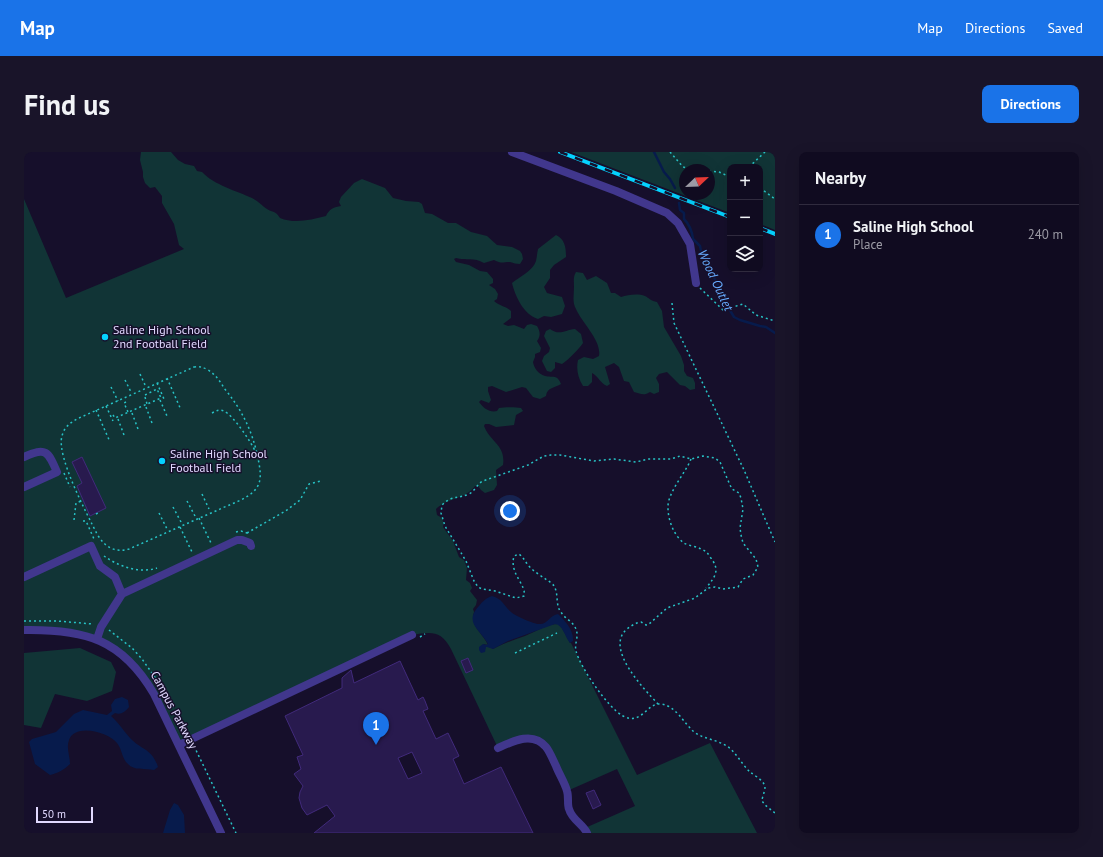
<!DOCTYPE html>
<html lang="en">
<head>
<meta charset="utf-8">
<style>
  :root { --surface:#100b20; --page:#191429; --text:#f1f3f6; --muted:#9c9ba5; --line:#302b3e; --accent:#1a73e8 }
  body { margin:0; font-family:"PT Sans",sans-serif; background:var(--page); color:var(--text) }
  .controls { position:absolute; right:12px; top:12px; display:grid; overflow:hidden; border-radius:8px; box-shadow:0 4px 16px #0002 }
  .controls button { width:36px; height:36px; display:grid; place-items:center; padding:0; border:0; border-bottom:1px solid var(--line); background:var(--surface); color:var(--text); font:20px sans-serif }
  .compass { position:absolute; left:655px; top:12px; width:36px; height:36px; border-radius:50%; background:var(--surface); box-shadow:0 4px 16px #0002; rotate:67deg }
  .scale { position:absolute; left:12px; bottom:10px; width:57px; box-sizing:border-box; padding-left:4px; border:2px solid #e1d9ff; border-top:0; font-size:11px; line-height:14px; white-space:nowrap; color:#e1d9ff; -webkit-text-stroke:3px #160f2b; paint-order:stroke }
  .you { position:absolute; left:486px; top:359px; width:14px; height:14px; margin:-10px; border:3px solid #fff; border-radius:50%; background:#1a73e8; box-shadow:0 0 0 6px #1a73e833 }
  .badge { display:grid; place-items:center; width:26px; height:26px; border-radius:50%; background:var(--accent); color:#fff; font-size:13px; font-weight:700 }
  .pin { position:absolute; translate:-50% -33px; filter:drop-shadow(0 1px 2px #0008) }
  .pin::after { content:''; position:absolute; top:21px; width:14px; height:12px; background:inherit; clip-path:polygon(0 0,100% 0,50% 100%) }
  .list { margin:0; padding:0; list-style:none }
  h2 { display:flex; justify-content:space-between; align-items:center; height:52px; margin:0; padding:0 16px; font-size:17px }
  h2 small { font-size:13px; font-weight:400; color:var(--muted) }
  .list li { display:grid; grid-template-columns:26px 1fr auto; gap:12px; align-items:center; box-sizing:border-box; height:60px; padding:0 16px; border-top:1px solid var(--line) }
  .list b { display:block; font-size:15px; white-space:nowrap }
  .list p { margin:0; font-size:13px; white-space:nowrap; color:var(--muted) }
  .list em { font-size:13px; font-style:normal; color:var(--muted) }
  .icon { flex:none; width:22px; height:22px; fill:none; stroke:currentColor; stroke-width:2; stroke-linecap:round; stroke-linejoin:round }
  .map { position:relative; flex:none; width:751px; height:681px; overflow:hidden; border-radius:8px }
  header { display:flex; align-items:center; gap:24px; box-sizing:border-box; height:56px; padding:0 20px; background:var(--accent); color:#fff }
  header strong { font-size:19px }
  nav { display:flex; gap:22px; margin-inline-start:auto; font-size:14px }
  .intro { display:flex; align-items:center; justify-content:space-between; box-sizing:border-box; height:96px; padding:0 24px }
  h1 { margin:0; font-size:28px }
  .button { padding:10px 18px; border-radius:8px; background:var(--accent); color:#fff; font-size:14px; font-weight:700 }
  main { display:flex; gap:24px; padding:0 24px }
  aside { flex:1; background:var(--surface); border-radius:8px; box-shadow:0 4px 16px #0002 }
  .map>svg:first-child { display:block }
</style>
</head>
<body>
<header>
<strong>Map</strong>
<nav><a>Map</a><a>Directions</a><a>Saved</a></nav>
</header>
<div class="intro"><h1>Find us</h1><a class="button">Directions</a></div>
<main>
<div class="map">
<svg width="751" height="681" viewBox="0 0 751 681">
  <rect width="100%" height="100%" fill="#160f2b"/>
  <path fill="#113436" fill-rule="evenodd" d="M117,0h30l7,8 7,4 9,2 3,5 5,1c12,13 35,19 50,26 6,3 10,8 15,11 6,4 8,1 13,9 14,6 31,2 46,-2 3,-7 8,-9 15,-10l-2,-4 2,-5 13,-14 8,-4 23,9 8,10 13,3 13,1 3,2 3,9 7,1 16,9h8l15,9 16,4 10,9 15,2 8,4 2,3 1,5 -3,5c-4,0 -6,-1 -10,-2 -8,0 -8,2 -16,-2l-10,3c-10,-6 -18,-2 -28,-5l-2,1 2,3 13,3 11,6 7,1 6,7v4l-4,2 6,4 3,5 -1,5 -3,2c5,5 12,5 17,10v7l-8,6 5,2 6,-1 10,4 3,-4 4,-1 6,2c3,5 4,10 0,15l4,7 -1,4 -5,2v3l-2,5c1,6 5,12 12,14 8,2 12,-2 16,8 -6,4 -14,3 -15,12l-6,3 -7,-2 -7,-9 -4,-1 -16,5 -14,-6 -4,1v4l3,9 -2,3 -8,-3 -2,2c4,6 11,11 18,9l2,-3c5,-1 17,-1 22,0l2,3 -7,4 -2,10 -18,2 -7,-3h-4l-1,2c6,16 22,19 19,39l-7,5 1,15 -3,5 -9,3 -4,-3 -3,-4h-3c-9,13 -28,12 -39,23l1,6c6,3 7,6 6,12l10,14 6,16 5,3 3,8 -1,12 4,3 2,5 -2,3 7,9 -1,5 -3,4 1,3c-4,15 9,21 14,33l-5,-1 3,3 3,-1 4,3c11,-6 21,-9 32,-13 10,-4 22,-12 33,-12l3,2 9,17h1l66,132 73,-32 47,90h-170l-2,-5 50,-22 -18,-37 -50,22 -18,-38 -13,-13 -38,8 -47,-99c-10,-19 -20,-17 -39,-14l-233,110 -34,-66 -48,-40 -73,-9v-431l42,99 118,-49 -5,-4 -5,-21 -12,-21v-7l-7,-9 -5,1 -5,-5 -2,-6v-5l-3,-12z
    M547,0h204v78l-15,-6v-57h-30v46zM661,18h24v24h-24z
    M532,83c9,4 10,13 10,22l-12,8 -4,5v8l-6,9 3,6 15,4 3,9 -3,8 -11,3 -7,-1 -6,3c-14,-4 -23,-23 -26,-36 7,-6 21,-12 24,-22 1,-4 1,-8 2,-12z
    M552,120l7,1 4,7 9,-4 11,7 4,10h4l6,4c7,-2 16,-4 24,-1 4,2 6,5 12,6l5,9 2,16 17,29 3,9v6l3,5 6,2 2,5v6l-5,1 -5,-4 -5,-1 -13,-13 -8,2 -3,4 3,6v8l-5,2 -4,-2c-6,4 -9,2 -16,0l-5,-10 -5,-1 -5,-14 -5,-4 -9,4 5,17 -3,2c-7,-3 -8,-9 -15,-13v9l-4,4h-5c-5,-8 -7,-17 -5,-26l6,-3 9,2 6,-3c3,-15 -17,-33 -23,-47 -4,-7 -2,-14 -2,-22 0,-6 -1,-10 2,-15z
    M526,177c9,7 15,1 25,0l6,5 2,9c-4,6 -15,17 -21,21l-7,-2v6l-4,4 -4,-1 -5,-10 2,-5 5,-4 1,-4 -6,-12 2,-5z
    M56,496l31,14 5,10 -4,19 -25,10 -32,-7 -14,34 -17,-3v-72z"/>
  <path fill="#071b4c" d="M468,444c11,3 11,9 19,16 4,4 23,12 28,12 8,1 11,-9 19,-10 7,7 16,16 15,27l-3,2c-5,-6 -7,-18 -15,-19l-47,17 -15,8 -6,-2h-1l-1,5 -4,1 -2,-3v-3l4,-3 3,1 2,-1c-7,-14 -25,-21 -9,-38 4,-5 7,-8 13,-10z
    M98,545l6,3 1,7c-4,5 -8,8 -14,6l-4,3c8,7 14,17 21,24 12,11 20,9 26,27l-4,3c-9,-2 -20,1 -26,-6 -6,-5 -6,-15 -11,-21 -9,-11 -42,-20 -48,-3 -3,8 1,16 1,24 -6,6 -12,9 -20,11l-15,-11 -6,-22 3,-3 24,-7 18,-18 9,-4 24,5 5,-4 -1,-6 4,-6z
    M150,651l4,2 6,10 1,18h-22l7,-23z"/>
  <g fill="none" stroke-linecap="round" stroke-linejoin="round">
    <path stroke="#071b4c" stroke-width="2.5" d="M630,0l10,20 6,7 5,9
      M655,51l1,7 4,3v6c6,6 8,12 9,20l7,7 2,10 8,10 2,8 6,11v4l4,2v6l12,20 6,3 20,6 6,1 9,6"/>
  </g>
  <path fill="#281a4e" stroke="#412a7b" fill-rule="evenodd" d="M58,305l24,51 -16,8 -13,-30 5,-3 -10,-21z
    M444,506l5,12 -7,3 -5,-12z
    M376,509l18,39 5,-3 2,4 3,8 -5,2 13,28 12,-6 11,23 -6,3 11,25 37,-17 32,66h-219l21,-17 -8,-11 -20,10 -5,-7 -3,-10 1,-6 3,-6 -9,-12 7,-5 -4,-12 6,-2 -18,-39 57,-28v-10l9,-8 3,13zM388,600l10,21 -14,6 -10,-21z
    M570,638l7,15 -8,4 -7,-16z"/>
  <g fill="none" stroke-linecap="round" stroke-linejoin="round">
    <path stroke="#27c2c5" stroke-width="1.5" stroke-dasharray="2 3" stroke-linecap="butt" d="M646,0l13,15 11,3
      M725,15l16,-15
      M685,19l10,1 11,5
      M736,36l15,11
      M676,136l23,22 20,-6 13,11 19,6
      M648,151l2,20 70,147 31,72
      M170,215c5,-1 9,0 14,3 7,4 12,11 16,18 18,22 28,42 34,70 2,11 5,23 -3,32 -9,10 -25,14 -37,20 -30,13 -59,26 -89,39 -15,4 -24,-2 -32,-15 -10,-20 -41,-78 -35,-98 2,-9 9,-14 17,-18z
      M116,222l6,13
      M143,226l14,32
      M101,228l6,12
      M133,231l7,16
      M87,235l7,14
      M121,245l2,7
      M136,248l7,16
      M102,250l-2,1 4,9
      M82,254l7,15
      M122,255l6,16
      M72,258l14,32
      M108,261l6,16
      M188,261c4,-2 7,-4 12,-2 9,4 28,32 32,42
      M89,263l2,3 46,-20 -4,-9 -12,6
      M94,267l6,16
      M667,307c-6,15 -24,34 -23,49 0,12 6,28 16,35 5,3 12,3 17,6 5,2 7,4 9,8 11,13 5,20 -4,31
      M40,321l6,14
      M178,342l7,15
      M163,349l8,15
      M149,355l8,15
      M135,361l8,16
      M72,362l4,-2
      M175,366l12,25
      M50,368l2,-17 5,-2
      M59,369h3l8,18
      M156,375l12,25
      M212,380l5,-1 9,3
      M223,381l40,-23 13,-10 9,-16 12,-3
      M80,404c14,10 35,18 53,12
      M0,469h33l36,3
      M85,478l23,18 10,11 17,24 29,50
      M396,485l5,-3
      M491,501l42,-20
      M634,552c-14,-15 -54,-56 -31,-75 4,-3 8,-6 14,-7l5,3h2l19,-17 28,-10 13,-10 7,-1 8,2 15,-2 5,-8 10,-4 5,-8 -2,-8 -13,-16 -2,-8 -1,-7 3,-19 -2,-11 -2,-5 -7,-4 -2,-4 -10,-23 -5,-4 -12,-2 -12,3 -11,-3 -9,3h-23l-12,3 -22,-3 -20,2 -34,-6h-9l-7,1 -16,9 -45,16c-6,3 -8,10 -14,13 -11,5 -17,1 -27,11l-1,8 4,13 21,35 8,20 4,6 4,2 13,2 21,7 8,-2c3,-11 -15,-22 -10,-40l5,-2c4,3 6,7 9,11 5,6 13,11 19,15 3,2 6,4 7,6 5,8 1,19 7,26 3,6 11,9 14,15 5,9 -1,16 1,24 4,16 32,57 47,65 19,10 24,-14 38,-12 15,2 22,18 32,27 8,7 20,8 30,13 12,5 18,20 27,28 4,3 11,7 14,12 3,4 -2,12 -2,17l3,4 10,8
      M170,594l42,87"/>
    <path stroke="#41378d" stroke-width="8" d="M488,0l104,39 51,22 11,10 12,21 6,39
      M0,305c22,-10 24,-6 33,15l-33,15
      M0,425l67,-31 9,20 15,11 7,17 115,-54h5l8,3 1,3
      M0,478c61,-1 98,9 130,64l67,139
      M73,487l4,-12 21,-33
      M155,593l233,-110
      M474,596c15,-7 35,-17 48,-1 4,5 7,13 10,19 3,8 9,17 11,25 2,6 0,13 2,18 3,11 14,15 18,24"/>
    <g stroke="#05d2ff" stroke-width="4">
      <path id="rail" d="M536,0l170,65
        M736,76l15,6"/>
    </g>
    <use href="#rail" stroke="#160f2b" stroke-width="2.5" stroke-dasharray="8" stroke-linecap="butt"/>
  </g>
  <g fill="#05d2ff" stroke="#160f2b" stroke-width="1.5">
    <circle cx="81" cy="185" r="4"/>
    <circle cx="138" cy="309" r="4"/>
  </g>
  <g text-anchor="middle" stroke-width="3" stroke-linejoin="round" paint-order="stroke">
    <g font-size="12" fill="#e1d9ff" stroke="#160f2b" text-anchor="start">
      <text x="89" y="182">Saline High School<tspan x="89" dy="14">2nd Football Field</tspan></text>
      <text x="146" y="306">Saline High School<tspan x="146" dy="14">Football Field</tspan></text>
    </g>
    <g font-size="12" fill="#e1d9ff" stroke="#160f2b">
      <text transform="translate(150 558) rotate(62)" y="4">Campus Parkway</text>
    </g>
    <g font-size="13" font-style="italic" fill="#67acff" stroke="#160f2b">
      <text transform="translate(692 128) rotate(65)" y="5">Wood Outlet</text>
    </g>
  </g>
</svg>
<div class="controls">
<button>+</button>
<button>−</button>
<button><svg class="icon" aria-label="layers" viewBox="0 0 24 24"><path d="M12 4l9 5-9 5-9-5zM3 14l9 5 9-5"/></svg></button>
</div>
<svg class="compass" viewBox="-18 -18 36 36"><path d="M0-13l5 13h-10z" fill="#e53935"/><path d="M0 13l5-13h-10z" fill="#9c9ba5"/></svg>
<div class="scale">50 m</div>
<div class="you"></div>
<div class="pin badge" style="left:352px;top:593px">1</div>
</div>
<aside>
<h2>Nearby<small></small></h2>
<ul class="list">
<li><span class="badge">1</span><div><b>Saline High School</b><p>Place</p></div><em>240 m</em></li>
</ul>
</aside>
</main>
</body>
</html>
